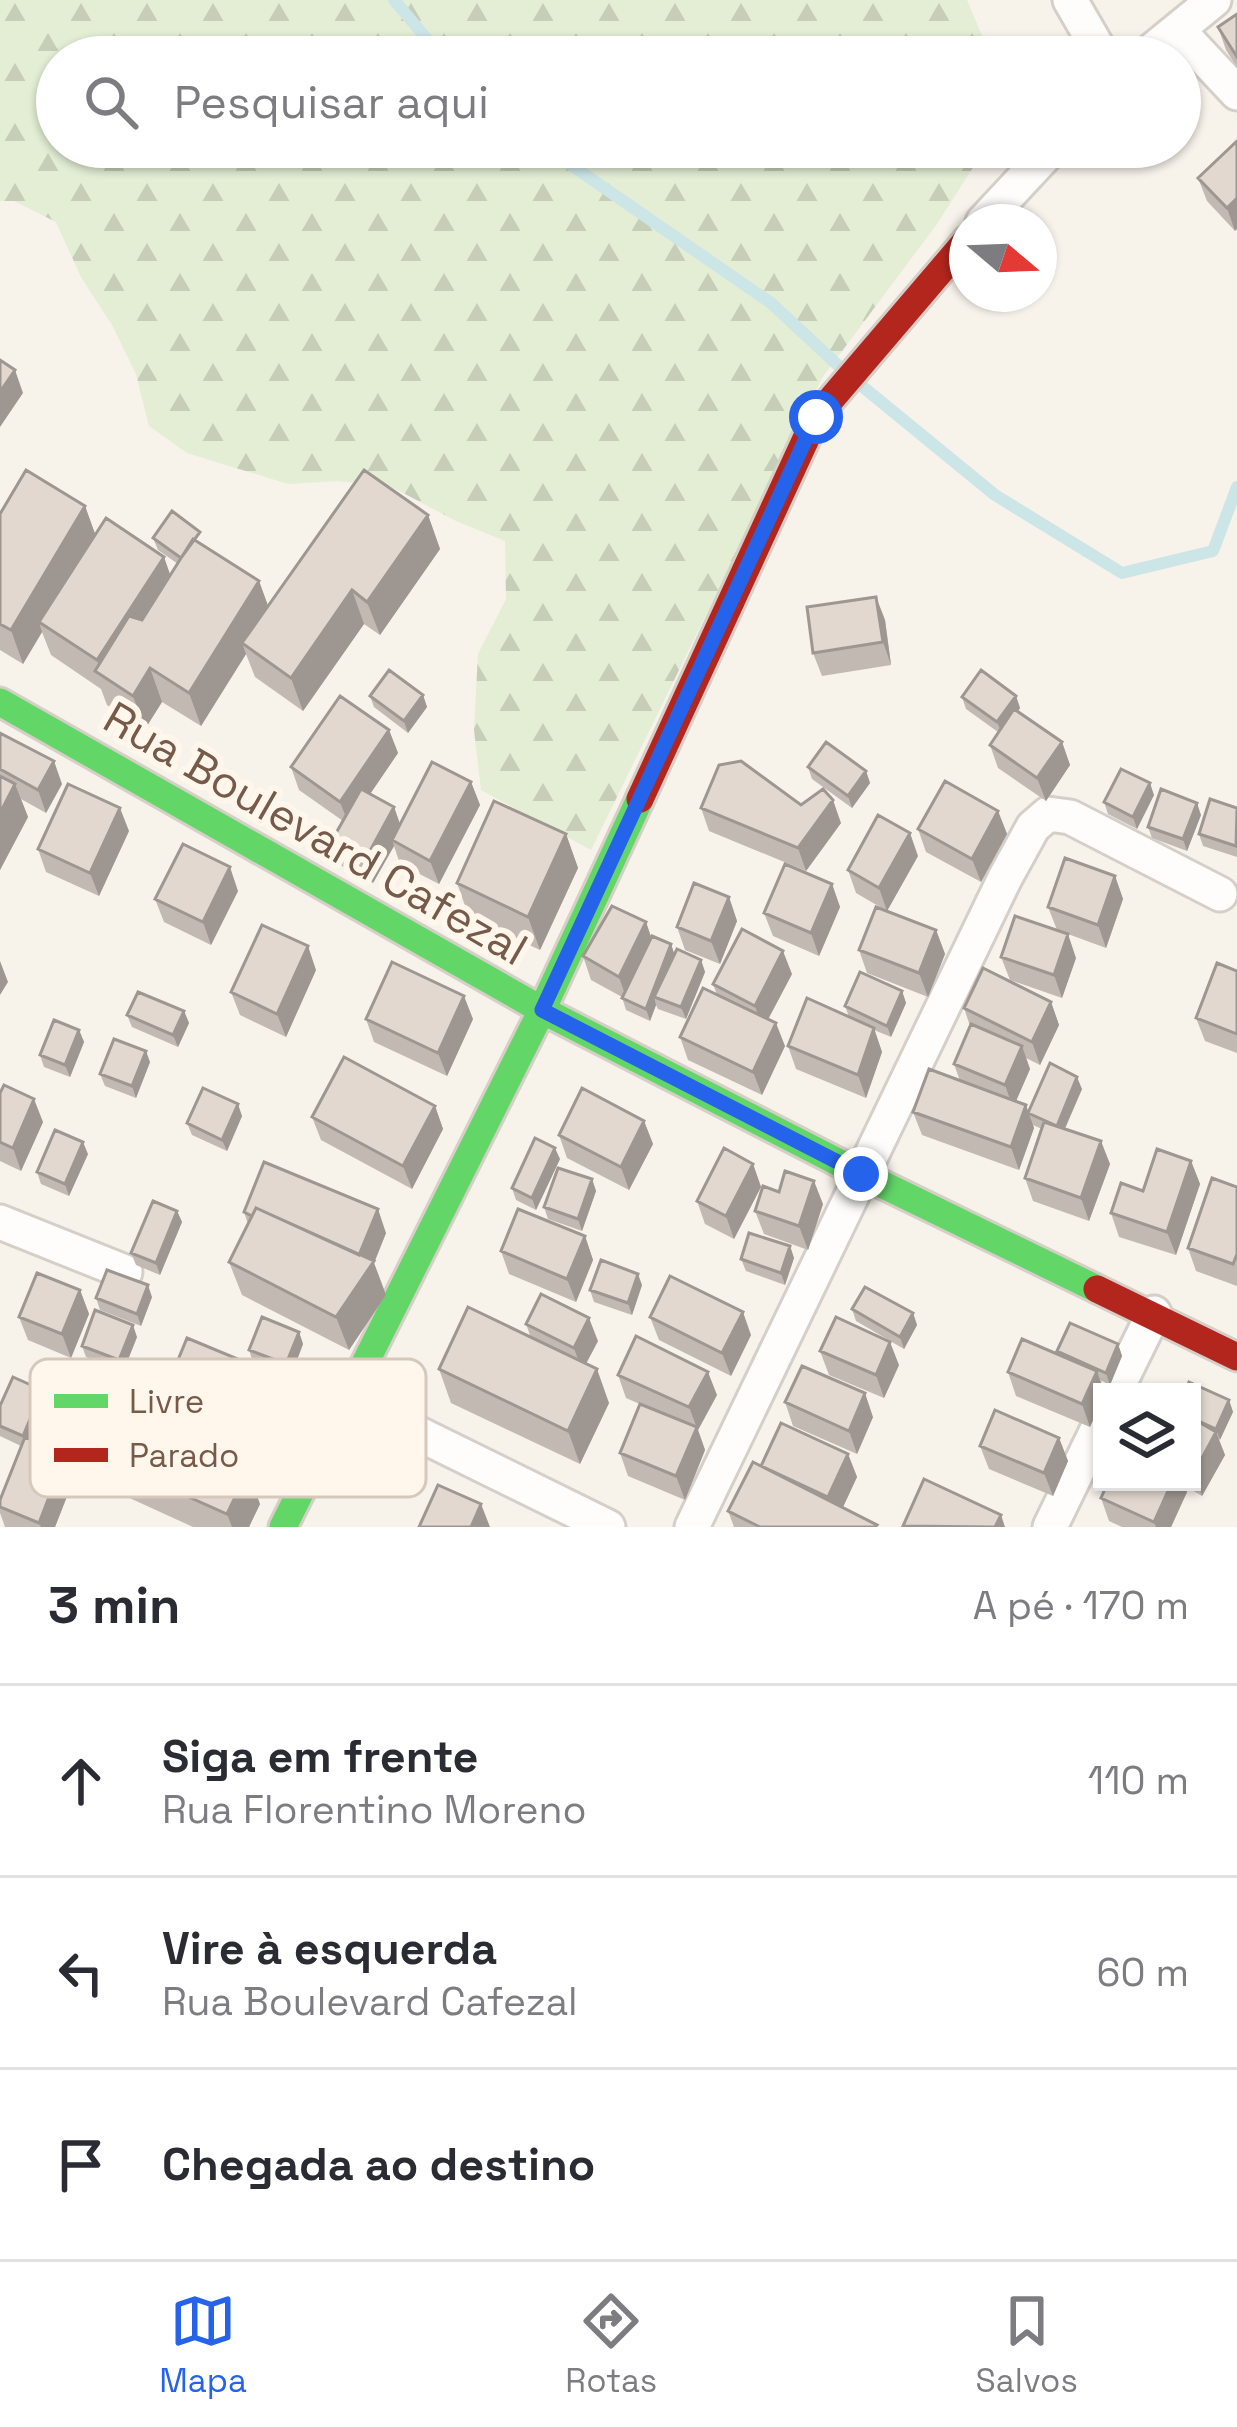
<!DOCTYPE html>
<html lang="pt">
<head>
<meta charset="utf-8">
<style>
  :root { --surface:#fff; --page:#f2f2f3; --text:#2b2b33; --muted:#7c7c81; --line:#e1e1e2; --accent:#2563eb }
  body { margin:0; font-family:"Space Grotesk",sans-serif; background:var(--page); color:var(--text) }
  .controls { position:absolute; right:36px; bottom:36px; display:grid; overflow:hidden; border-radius:0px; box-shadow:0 3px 9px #0004 }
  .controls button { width:108px; height:108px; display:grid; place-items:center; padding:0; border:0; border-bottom:3px solid var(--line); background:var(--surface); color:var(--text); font:60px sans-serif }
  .compass { position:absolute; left:949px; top:204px; width:108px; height:108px; border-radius:50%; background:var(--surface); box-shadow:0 3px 9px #0004; rotate:109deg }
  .stop { position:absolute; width:36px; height:36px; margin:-27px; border:9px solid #2563eb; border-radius:50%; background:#fff }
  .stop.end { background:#2563eb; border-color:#fff; box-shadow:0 3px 12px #0008 }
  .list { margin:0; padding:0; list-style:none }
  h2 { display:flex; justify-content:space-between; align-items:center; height:156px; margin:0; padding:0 48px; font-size:51px }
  h2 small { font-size:39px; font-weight:400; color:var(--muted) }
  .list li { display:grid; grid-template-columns:78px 1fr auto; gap:36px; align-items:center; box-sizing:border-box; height:192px; padding:0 48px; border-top:3px solid var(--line) }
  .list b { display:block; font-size:45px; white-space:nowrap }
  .list p { margin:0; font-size:39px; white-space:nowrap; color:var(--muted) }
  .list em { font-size:39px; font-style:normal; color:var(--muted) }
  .icon { flex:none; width:66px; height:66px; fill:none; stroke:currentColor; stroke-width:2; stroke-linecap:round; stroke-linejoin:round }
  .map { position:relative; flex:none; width:1237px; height:1527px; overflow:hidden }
  .search { position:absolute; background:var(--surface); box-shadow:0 3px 9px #0004; left:36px; right:36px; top:36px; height:132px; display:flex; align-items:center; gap:30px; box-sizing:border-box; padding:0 42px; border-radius:66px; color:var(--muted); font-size:45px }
  .sheet { height:732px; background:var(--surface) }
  nav { display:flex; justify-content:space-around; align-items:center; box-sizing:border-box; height:168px; border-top:3px solid var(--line); background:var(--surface); font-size:33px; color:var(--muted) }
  nav a { display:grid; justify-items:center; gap:6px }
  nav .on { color:var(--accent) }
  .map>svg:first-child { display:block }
</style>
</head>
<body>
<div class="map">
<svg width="1237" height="1527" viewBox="0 0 1237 1527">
  <defs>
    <pattern id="forest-firs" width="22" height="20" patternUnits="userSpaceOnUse" patternTransform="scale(3)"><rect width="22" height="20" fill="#e3eed5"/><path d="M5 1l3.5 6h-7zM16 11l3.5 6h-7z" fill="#c6ceb8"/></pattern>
  </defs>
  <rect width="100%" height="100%" fill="#f7f2ea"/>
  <path fill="url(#forest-firs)" d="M0,0h967l24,57h-934v90h929l-49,77 -115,154 -231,472 -110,-60 -7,-60 4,-76 28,-55 -1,-58 -49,-20 -66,-35 -53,-5 -49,3 -101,-31 -38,-27 -13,-52 -24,-49 -31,-48 -25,-55 -42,-21h-14z"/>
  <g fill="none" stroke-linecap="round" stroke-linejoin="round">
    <path stroke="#cce5e7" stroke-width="12" d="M394,0l48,57
      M545,147l226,156 71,66
      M857,382l138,113 127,78 91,-22 24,-64"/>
    <g stroke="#d6cfc9" stroke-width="39">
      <path id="street" d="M1070,0l33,57
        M1178,30l59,63
        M1144,57l70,-57
        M983,222l70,-75
        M0,1222l125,50
        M1115,1392l39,-79
        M346,1398l262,129
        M692,1527l313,-649 28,-51 15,-13 22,3 150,77
        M1050,1527l52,-107"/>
    </g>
    <g stroke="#d6cfc7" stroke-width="33">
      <path id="fast" d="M0,702l542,308 319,164 236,115
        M283,1527l259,-517 98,-211"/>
    </g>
    <g stroke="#d6cfc7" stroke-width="33">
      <path id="jam" d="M640,799l176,-382 151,-177
        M1097,1289l140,68"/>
    </g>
    <use href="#street" stroke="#fefdfc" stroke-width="33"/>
    <use href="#fast" stroke="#63d668" stroke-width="27"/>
    <use href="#jam" stroke="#b3261e" stroke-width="27"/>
  </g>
  <path fill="#c2bab2" d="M1237,14v53l-11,-17 -8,-23z
    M1237,141l-2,90 -28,-30 -9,-23z
    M85,506l10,29 76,40 7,-11 -20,-14 -5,-12 51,6 -1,1 56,36 9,25 160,-91 12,34 -60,86 -16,-11 -61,87 -48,-34 -9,-23 -45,72 -39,-24 -17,27 -38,-24 -6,-16 -50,-34 -9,-23 -19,32 -23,-14v-136z
    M876,597l9,23 6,45 -69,11 -9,-23z
    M423,695l4,12 -19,26 -34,-26 -4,-11z
    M1016,696l4,12 -2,4 44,30 8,23 -24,36 -48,-33 -8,-23 8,-13 -32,-23 -4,-12z
    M389,730l9,23 -28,41 24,13 6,17 71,-42 9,23 -41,79 -39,-20 -6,-18 -21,37 -33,-18 -9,-23 12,-21 -44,-31 -8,-23z
    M0,733l62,51 -16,29 -25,-14 7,18 -28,53z
    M808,767l58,4 4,12 -18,25 -40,-29z
    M1154,795l-17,34 -29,-15 -4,-12z
    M801,805l40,18 -35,48 -97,-40 -8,-23z
    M1237,808v49l-34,-11 -4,-12z
    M998,811l9,23 -26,48 -55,-30 -8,-23z
    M1201,815l-14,36 -35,-13 -4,-11z
    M129,831l-30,65 -53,-24 -8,-23z
    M566,834l12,34 -38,82 -71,-33 -12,-34z
    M918,856l-31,55 -31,-18 -8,-23z
    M1115,876l8,23 -17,49 -49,-18 -9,-23z
    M832,884l8,23 -21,49 -46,-20 -9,-23z
    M238,891l-27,54 -47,-23 -9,-23z
    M729,897l8,24 -17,43 -35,-14 -8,-23z
    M646,922l5,15 20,7 3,10 27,6 4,12 -19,47 -28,-10 -2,-4 -6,16 -24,-11 -4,-13 -31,-17 -8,-24z
    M936,930l9,24 -17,43 -61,-24 -8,-23z
    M1001,957l75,1 -14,40 -52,-18z
    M316,970l-30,67 -46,-22 -9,-23z
    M1237,971v82l-32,-12 -9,-23z
    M792,974l-24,45 17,27 -23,49 -74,-35 -8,-23 37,-42 -4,-11z
    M902,991l4,12 -15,34 -17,-7 8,22 -16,46 -70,-29 -8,-23 61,-29 -4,-11z
    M1051,1002l8,23 -19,40 -14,-7 4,11 -14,32 10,4 2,7 54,-23 -17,40 45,35 -21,57 -56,-20 -8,-23 17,-49 -9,-4 1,3 -15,42 -97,-35 -9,-23 47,-31 -6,-17 16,-38 -6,-18z
    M184,1011l5,12 -11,24 -46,-20 -5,-12z
    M366,1019h107l-26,57 -73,-34z
    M79,1030l5,12 -14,35 -26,-10 -4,-12z
    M150,1062l-14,36 -31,-12 -5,-12z
    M0,1093l43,29 -22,49 -21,-10z
    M435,1106l8,23 -31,60 -91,-49 -9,-23z
    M242,1116l-15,35 -35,-16 -5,-12z
    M644,1121l9,23 -24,46 -62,-32 -8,-23z
    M88,1154l-19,42 -28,-12 -4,-12z
    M560,1159l-24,51 -20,-10 -4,-12z
    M1191,1161l9,23 -24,71 -57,-18 -8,-24z
    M753,1164l8,23 -27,52 -29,-15 -8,-23z
    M592,1179l4,12 -14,40 -34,-12 -4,-12z
    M1237,1187v99l-41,-15 -8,-23z
    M823,1204l-15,46 -44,-16 -9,-23z
    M177,1211l5,11 -22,53 -24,-10 -5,-12z
    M244,1212l142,21 -12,30 12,32 -37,55 -107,-55 -13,-33 19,-38z
    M585,1236l8,24 -17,42 -67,-28 -8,-23z
    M790,1246l4,12 -9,27 -39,-14 -5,-12z
    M642,1285l-10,30 -38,-13 -4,-12z
    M80,1290l9,24 -18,44 -43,-18 -9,-23z
    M152,1297l-11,29 -41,-16 -4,-12z
    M852,1309l61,4 4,12 -13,24 -48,-28z
    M650,1317l101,18 -20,41 -72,-36z
    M526,1324l72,17 -12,23 23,39 -29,61 -129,-61 -12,-34 92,-31z
    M299,1332l4,12 -12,32 -38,-14 -4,-12z
    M137,1337l-14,35 -37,-15 -4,-11z
    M1118,1344l4,12 -12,29 -10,-5 -10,47 -74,-31 -8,-24 50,-17 -1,-4z
    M820,1351l79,14 -15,33 -55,-23z
    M618,1375l99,20 -19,35 7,20 -20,50 -57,-24 -8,-23 22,-48 -16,-7z
    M169,1382l113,15 -19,44 -51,-21 2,6 -12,23 58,55 -11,23h-56l-105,-48 -13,-33 79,-18 18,-36z
    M1192,1392l37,8 4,12 -14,28 6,15 -23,41 -17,-10 2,6 -16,35h-49l-13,-6 -8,-23 7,-16h84z
    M46,1402l-15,37 35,14 9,23 -20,51h-50l-5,-14v-13l21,-54 -21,-10v-30z
    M785,1402l88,15 -16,37 -64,-28z
    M1059,1438l9,23 -15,35 -64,-27 -9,-23z
    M848,1454l9,23 -14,30 34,20h-143l-6,-16 33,-45z"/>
  <path fill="#9e9791" d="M1237,198v31l-2,2 -8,-23z
    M15,370l8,23 -23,34v-35z
    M85,506l12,33 -58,83 3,10 -19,32 -12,-34z
    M428,515l12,34 -60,86 -13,-33z
    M164,557l12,34 -74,85 -5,-16z
    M259,581l12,33 -29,29 4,11 -45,72 -12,-33z
    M352,590l12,34 -61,87 -12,-33z
    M876,597l9,23 6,45 -8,-23z
    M150,668l12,34 -17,27 -12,-33z
    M423,695l4,12 -19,26 -4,-12z
    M1016,696l4,12 -18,26 -5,-12z
    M389,730l9,23 -49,72 -9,-23z
    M1062,742l8,23 -24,36 -9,-23z
    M54,761l8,23 -16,29 -8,-23z
    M866,771l4,12 -18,25 -4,-12z
    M471,782l9,23 -41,79 -9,-23z
    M1150,783l4,12 -17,34 -4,-12z
    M15,784l13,33 -28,53v-57z
    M833,800l8,23 -35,48 -8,-23z
    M1197,803l4,12 -14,36 -4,-12z
    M394,807l8,23 -10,10 2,6 -21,37 -8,-23z
    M120,808l9,23 -30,65 -9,-23z
    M998,811l9,23 -26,48 -9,-23z
    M910,833l8,23 -31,55 -8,-23z
    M566,834l12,34 -38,82 -12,-33z
    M230,867l8,24 -27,54 -8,-23z
    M1115,876l8,23 -17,49 -8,-23z
    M832,884l8,23 -21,49 -8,-23z
    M729,897l8,24 -17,43 -9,-23z
    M646,922l8,24 -27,54 -8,-23z
    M936,930l9,24 -17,43 -9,-24z
    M1068,934l8,24 -14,40 -8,-23z
    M671,944l4,12 -21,41 2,8 -6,16 -4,-12z
    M308,946l8,24 -30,67 -9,-23z
    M783,951l9,23 -29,55 -8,-23z
    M701,960l4,12 -19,47 -5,-12z
    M0,961l8,21 -8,13z
    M902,991l4,12 -15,34 -4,-11z
    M464,996l9,23 -26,57 -9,-23z
    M1051,1002l8,23 -19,40 -8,-23z
    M184,1011l5,12 -11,24 -5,-12z
    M776,1023l9,23 -23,49 -9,-23z
    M874,1028l8,24 -16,46 -8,-23z
    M79,1030l5,12 -14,35 -5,-12z
    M1022,1046l8,23 -17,39 -8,-23z
    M146,1051l4,11 -14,36 -4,-12z
    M1077,1077l5,12 -21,48 -4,-11z
    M34,1099l9,23 -22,49 -8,-23z
    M238,1104l4,12 -15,35 -5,-11z
    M1026,1105l8,23 -15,42 -8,-23z
    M435,1106l8,23 -31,60 -9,-23z
    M644,1121l9,23 -24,46 -8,-23z
    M1101,1141l9,23 -21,57 -8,-23z
    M83,1142l5,12 -19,42 -4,-12z
    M555,1148l5,11 -24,51 -4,-12z
    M1191,1161l9,23 -24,71 -9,-23z
    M753,1164l8,23 -27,52 -8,-23z
    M592,1179l4,12 -14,40 -4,-12z
    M814,1181l9,23 -15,46 -9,-24z
    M378,1209l8,24 -12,30 12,32 -37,55 -13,-33z
    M177,1211l5,11 -22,53 -4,-12z
    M585,1236l8,24 -17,42 -9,-23z
    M790,1246l4,12 -9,27 -4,-12z
    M638,1274l4,11 -10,30 -4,-12z
    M148,1285l4,12 -11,29 -4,-12z
    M80,1290l9,24 -18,44 -9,-24z
    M743,1312l8,23 -20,41 -9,-23z
    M913,1313l4,12 -13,24 -4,-12z
    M589,1318l9,23 -16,30 -8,-23z
    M133,1325l4,12 -14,35 -4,-12z
    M299,1332l4,12 -12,32 -5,-12z
    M890,1342l9,23 -15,33 -8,-23z
    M1118,1344l4,12 -12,29 -4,-12z
    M597,1369l12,34 -29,61 -12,-33z
    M1097,1371l7,21h-2v9l-12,26 -8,-23z
    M708,1372l9,23 -19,35 7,20 -20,50 -9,-24 21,-48 -8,-21z
    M274,1374l8,23 -19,44 -8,-23z
    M42,1390l4,12 -19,46 -4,-12z
    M865,1393l8,24 -16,37 -8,-23z
    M1229,1400l4,12 -13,28 -4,-11z
    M206,1403l8,23 -25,45 -8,-23z
    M1216,1432l9,23 -23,41 -8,-23z
    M1059,1438l9,23 -15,35 -9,-23z
    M66,1453l9,23 -20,51h-14l-2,-4z
    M848,1454l9,23 -20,43 -9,-23z
    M248,1470l12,34 -11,23h-17l-5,-13z
    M1172,1482h11l4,10 -16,35h-15l-2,-5z
    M481,1504l9,23h-19z
    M1001,1515l4,12h-10z"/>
  <path fill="#e2d8cf" stroke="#9e9791" stroke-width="3" d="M1237,14v43l-19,-30z
    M1237,141v57l-10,10 -29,-30z
    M0,360l15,10 -15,22z
    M26,470l59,36 -74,124 -11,-6v-110z
    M364,470l64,45 -61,87 -15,-12 -61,88 -49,-35z
    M172,511l28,21 -19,26 -28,-20z
    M106,518l58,39 -67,103 -58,-38z
    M193,539l66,42 -70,112 -39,-25 -17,28 -38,-25 34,-55 13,4z
    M876,597l7,45 -70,11 -6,-46z
    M389,670l34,25 -19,26 -34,-25z
    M981,670l35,26 -19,26 -35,-25z
    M340,696l49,34 -49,72 -49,-35z
    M1014,709l48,33 -25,36 -47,-33z
    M0,733l54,28 -16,29 -38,-21z
    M826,742l40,29 -18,25 -40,-29z
    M741,761l60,44 22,-16 10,11 -35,48 -97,-40 18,-43z
    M432,762l39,20 -41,79 -38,-21z
    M1121,769l29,14 -17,34 -29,-15z
    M0,776l15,8 -15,29z
    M945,781l53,30 -26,48 -54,-30z
    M68,784l52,24 -30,65 -52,-24z
    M361,789l33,18 -29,53 -34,-18z
    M1161,789l36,14 -14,36 -35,-12z
    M1210,799l27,9 -1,38 -37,-12z
    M494,801l72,33 -38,83 -71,-34z
    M878,815l32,18 -31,55 -31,-18z
    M183,844l47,23 -27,55 -48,-23z
    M1065,858l50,18 -17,49 -50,-18z
    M785,864l47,20 -21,49 -47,-20z
    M694,883l35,14 -18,44 -34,-14z
    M612,906l34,16 -27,55 -36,-21z
    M876,907l60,23 -17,43 -60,-23z
    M1015,916l53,18 -14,41 -53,-18z
    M262,925l46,21 -31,68 -46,-22z
    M742,929l41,22 -28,55 -42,-22z
    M652,936l19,8 -25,65 -24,-11z
    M677,949l24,11 -20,47 -27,-10z
    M392,962l72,34 -26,57 -72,-34z
    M1217,963l20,8v63l-41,-16z
    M983,968l68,34 -19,40 -68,-34z
    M860,972l42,19 -15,35 -42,-20z
    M703,988l73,35 -23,49 -73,-35z
    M138,992l46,19 -11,24 -46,-20z
    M807,998l67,30 -16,47 -70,-29z
    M54,1020l25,10 -14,35 -25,-10z
    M971,1024l51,22 -17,39 -51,-21z
    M114,1039l32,12 -14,35 -32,-12z
    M344,1057l91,49 -32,60 -91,-49z
    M1050,1063l27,14 -20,49 -29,-13z
    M929,1069l97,36 -15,42 -98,-35z
    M4,1085l30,14 -21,49 -13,-6v-49z
    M203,1088l35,16 -16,36 -35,-17z
    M582,1088l62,33 -23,46 -62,-32z
    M1044,1122l57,19 -20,57 -56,-20z
    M55,1130l28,12 -18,42 -28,-12z
    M535,1138l20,10 -23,50 -20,-10z
    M724,1148l29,16 -27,52 -29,-15z
    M1157,1149l34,12 -24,71 -56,-19 10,-30 22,8z
    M264,1162l114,47 -19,46 -103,-47 -4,8 -8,-4z
    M558,1168l34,11 -14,40 -34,-12z
    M785,1171l29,10 -15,45 -44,-15 8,-25 16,6z
    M1212,1178l25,9v67l-4,10 -45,-16z
    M153,1201l24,10 -21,52 -25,-10z
    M256,1208l118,53 -38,56 -107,-55z
    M518,1209l67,27 -18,43 -66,-28z
    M749,1233l41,13 -9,27 -40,-14z
    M601,1260l37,14 -10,29 -38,-13z
    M107,1270l41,15 -11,29 -41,-16z
    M37,1273l43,17 -18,44 -43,-17z
    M670,1276l73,36 -21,41 -72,-36z
    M865,1287l48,26 -13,24 -48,-28z
    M541,1294l48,24 -15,30 -48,-24z
    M468,1307l129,62 -29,62 -129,-62z
    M95,1310l38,15 -14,35 -37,-14z
    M262,1317l37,15 -13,32 -37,-14z
    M836,1317l54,25 -14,33 -56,-24z
    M1070,1323l48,21 -12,29 -49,-22z
    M636,1336l72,36 -19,35 -71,-32z
    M187,1338l87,36 -19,44 -86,-36z
    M1022,1339l75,32 -15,33 -74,-32z
    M802,1366l63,27 -16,38 -64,-29z
    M13,1377l29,13 -19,46 -23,-10v-20z
    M1189,1382l40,18 -13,29 -24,-11v-26h-7z
    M96,1401l152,69 -21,44 -152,-68z
    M640,1404l57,23 -21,49 -56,-23z
    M995,1410l64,28 -15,35 -64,-27z
    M1192,1418l24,14 -22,41 -2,-1z
    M781,1423l67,31 -20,43 -67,-31z
    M25,1437l41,16 -27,70 -39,-16v-7z
    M753,1462l124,63 -2,2h-115l-32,-16z
    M924,1479l77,36 -6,12 -92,-1z
    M1108,1482h64l-18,40 -53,-24z
    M438,1485l43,19 -10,23h-52z"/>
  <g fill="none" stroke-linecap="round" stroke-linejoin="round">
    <path stroke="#2563eb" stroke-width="15" d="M816,417l-274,593 319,164"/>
  </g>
  <g text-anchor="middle" stroke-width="12" stroke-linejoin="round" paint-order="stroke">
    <g font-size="45" fill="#765a4a" stroke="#fff7ec">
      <text transform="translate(316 833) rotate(30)" y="16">Rua Boulevard Cafezal</text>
    </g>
  </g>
  <rect x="30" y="1359" width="396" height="138" rx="18" fill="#fff7ec" stroke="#d6c8bb" stroke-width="3"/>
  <rect x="54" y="1394" width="54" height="14" fill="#63d668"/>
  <rect x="54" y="1448" width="54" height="14" fill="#b3261e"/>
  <g font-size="33" fill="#765a4a">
    <text x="129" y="1413">Livre</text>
    <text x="129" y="1467">Parado</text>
  </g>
</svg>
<div class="controls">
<button><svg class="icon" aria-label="layers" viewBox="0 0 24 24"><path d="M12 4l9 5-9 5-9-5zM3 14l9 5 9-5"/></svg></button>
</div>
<svg class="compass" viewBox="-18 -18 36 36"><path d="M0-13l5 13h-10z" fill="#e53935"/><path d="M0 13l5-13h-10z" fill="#7c7c81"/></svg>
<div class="stop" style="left:816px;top:417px"></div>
<div class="stop end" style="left:861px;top:1174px"></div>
<div class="search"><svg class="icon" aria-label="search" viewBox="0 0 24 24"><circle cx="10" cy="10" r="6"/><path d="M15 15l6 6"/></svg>Pesquisar aqui</div>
</div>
<section class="sheet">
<h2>3 min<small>A pé · 170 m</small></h2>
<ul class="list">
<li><svg class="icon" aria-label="ahead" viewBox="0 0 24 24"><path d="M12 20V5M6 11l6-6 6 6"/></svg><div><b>Siga em frente</b><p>Rua Florentino Moreno</p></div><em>110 m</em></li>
<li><svg class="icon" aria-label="left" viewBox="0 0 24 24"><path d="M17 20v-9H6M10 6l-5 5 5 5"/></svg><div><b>Vire à esquerda</b><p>Rua Boulevard Cafezal</p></div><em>60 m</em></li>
<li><svg class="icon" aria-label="arrive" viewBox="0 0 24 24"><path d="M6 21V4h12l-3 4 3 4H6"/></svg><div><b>Chegada ao destino</b></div></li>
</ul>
</section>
<nav>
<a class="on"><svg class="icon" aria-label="map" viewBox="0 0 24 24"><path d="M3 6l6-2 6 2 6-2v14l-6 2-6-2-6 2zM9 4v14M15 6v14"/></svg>Mapa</a>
<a><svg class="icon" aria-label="directions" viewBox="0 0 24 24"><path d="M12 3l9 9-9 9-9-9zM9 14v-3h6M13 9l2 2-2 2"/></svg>Rotas</a>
<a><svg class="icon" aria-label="saved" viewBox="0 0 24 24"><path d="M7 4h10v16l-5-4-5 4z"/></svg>Salvos</a>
</nav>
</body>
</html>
